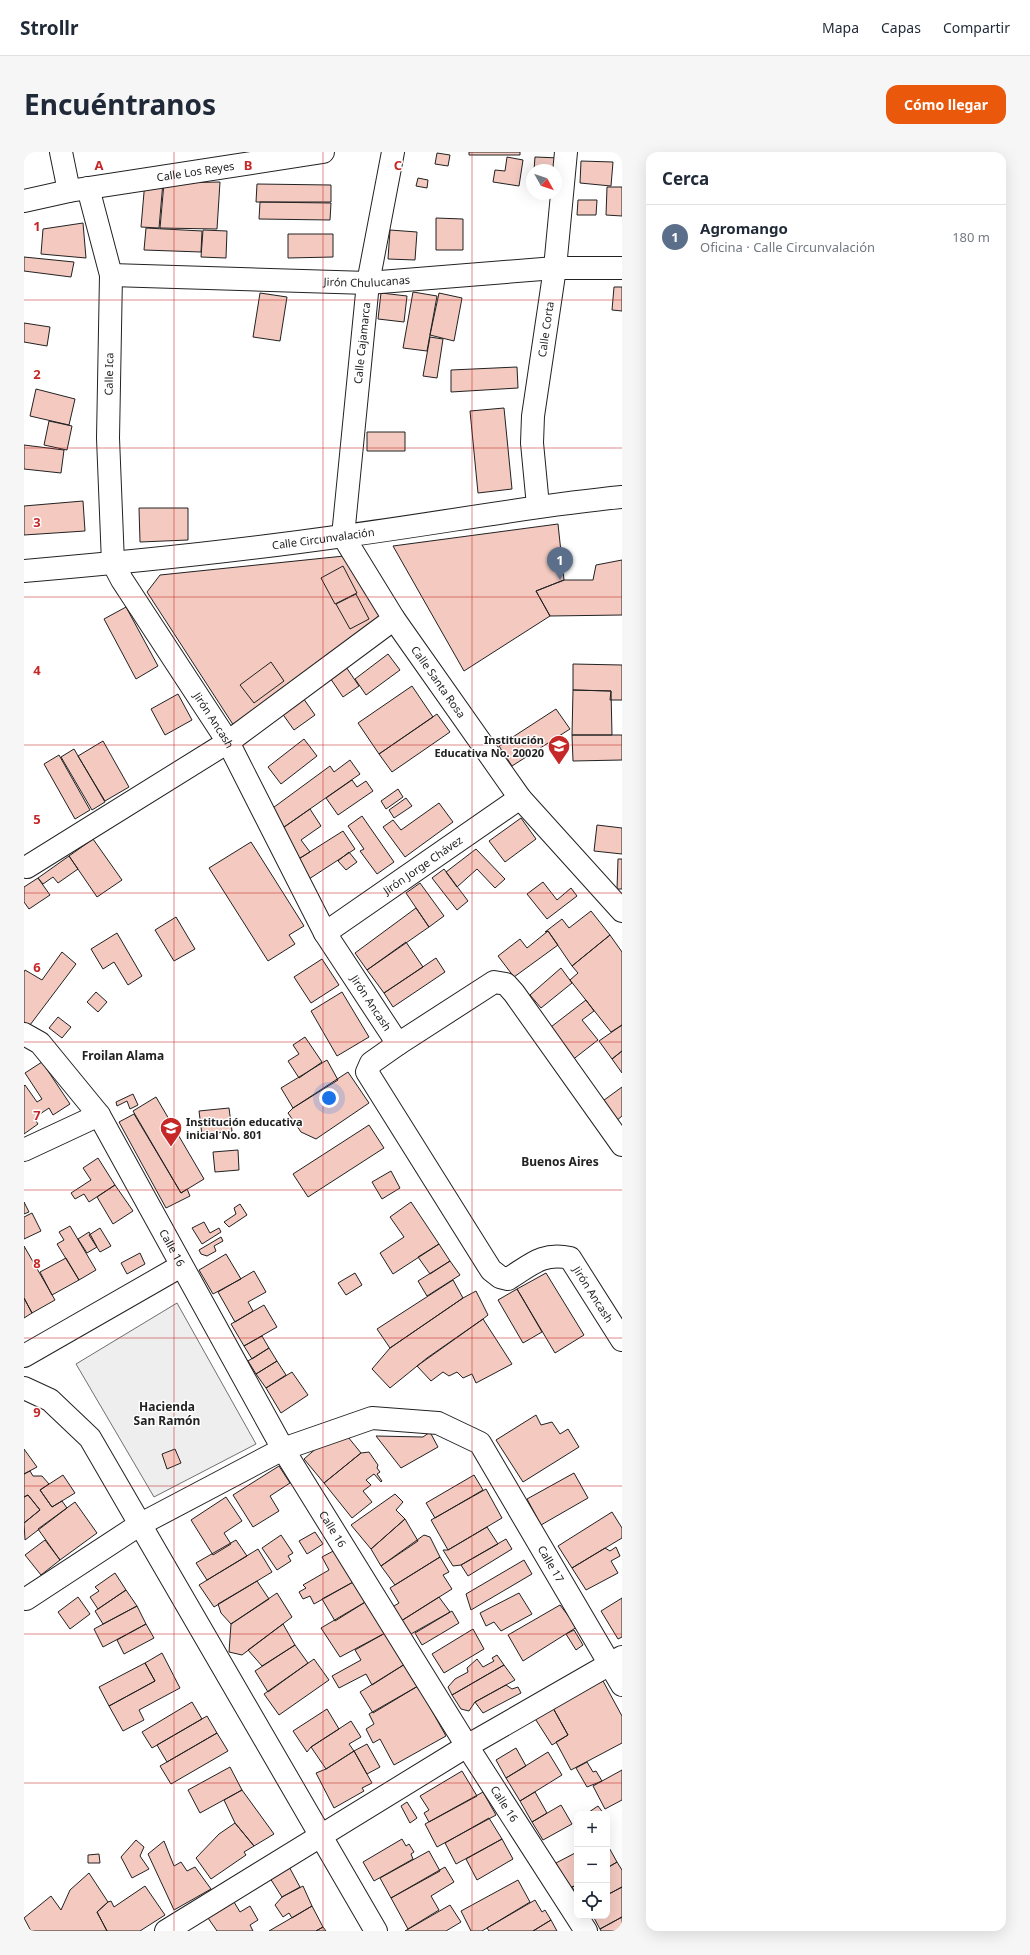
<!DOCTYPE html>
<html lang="es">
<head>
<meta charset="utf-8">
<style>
  :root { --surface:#fff; --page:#f6f6f7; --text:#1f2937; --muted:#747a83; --line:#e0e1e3; --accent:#ea580c }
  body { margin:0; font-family:"Noto Sans",sans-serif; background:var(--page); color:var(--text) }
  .controls { position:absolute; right:12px; bottom:12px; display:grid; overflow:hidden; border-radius:8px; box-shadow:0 4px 16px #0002 }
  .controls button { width:36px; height:36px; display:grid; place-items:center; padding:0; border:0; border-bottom:1px solid var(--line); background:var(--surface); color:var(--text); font:20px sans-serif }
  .compass { position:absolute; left:502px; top:12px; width:36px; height:36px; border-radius:50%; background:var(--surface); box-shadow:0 4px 16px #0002; rotate:130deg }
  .you { position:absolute; left:305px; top:946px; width:14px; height:14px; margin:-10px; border:3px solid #fff; border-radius:50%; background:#1a73e8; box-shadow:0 0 0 6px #1a73e833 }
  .badge { display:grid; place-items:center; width:26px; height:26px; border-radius:50%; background:var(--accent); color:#fff; font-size:13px; font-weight:700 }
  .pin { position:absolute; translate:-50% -33px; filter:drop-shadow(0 1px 2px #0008) }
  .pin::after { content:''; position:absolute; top:21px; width:14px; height:12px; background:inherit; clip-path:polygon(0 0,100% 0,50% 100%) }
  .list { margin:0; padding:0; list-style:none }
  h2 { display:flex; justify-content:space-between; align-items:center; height:52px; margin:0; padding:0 16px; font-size:17px }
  h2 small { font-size:13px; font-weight:400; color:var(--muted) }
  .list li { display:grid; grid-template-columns:26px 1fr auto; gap:12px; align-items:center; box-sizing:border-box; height:64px; padding:0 16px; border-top:1px solid var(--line) }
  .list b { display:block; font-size:15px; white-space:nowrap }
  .list p { margin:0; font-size:13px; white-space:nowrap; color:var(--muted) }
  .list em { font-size:13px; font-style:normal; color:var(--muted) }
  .icon { flex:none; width:22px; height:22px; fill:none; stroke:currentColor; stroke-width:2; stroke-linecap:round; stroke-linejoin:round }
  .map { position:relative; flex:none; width:598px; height:1779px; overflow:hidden; border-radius:12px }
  header { display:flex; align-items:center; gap:24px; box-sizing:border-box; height:56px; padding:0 20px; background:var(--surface); border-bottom:1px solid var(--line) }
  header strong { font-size:19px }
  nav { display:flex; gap:22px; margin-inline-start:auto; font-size:14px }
  .intro { display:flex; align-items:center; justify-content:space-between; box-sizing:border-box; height:96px; padding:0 24px }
  h1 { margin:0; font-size:28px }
  .button { padding:10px 18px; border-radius:12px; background:var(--accent); color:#fff; font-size:14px; font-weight:700 }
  main { display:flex; gap:24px; padding:0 24px }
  aside { flex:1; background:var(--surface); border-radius:12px; box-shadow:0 4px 16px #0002 }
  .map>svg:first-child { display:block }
</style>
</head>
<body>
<header>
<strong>Strollr</strong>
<nav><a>Mapa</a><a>Capas</a><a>Compartir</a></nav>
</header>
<div class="intro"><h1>Encuéntranos</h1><a class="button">Cómo llegar</a></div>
<main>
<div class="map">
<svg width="598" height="1779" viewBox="0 0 598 1779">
  <rect width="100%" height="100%" fill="#fff"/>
  <path fill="#eee" stroke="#6f6f6f" d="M153,1151l79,141 -102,53 -78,-133z"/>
  <path fill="#f3c9c0" stroke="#222" d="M445,0h51v3h-51z
    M413,1l13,2 -2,11 -13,-2z
    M483,5l16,3 -4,26 -26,-4 2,-12 10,1z
    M511,5l25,1 -4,12h-22z
    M557,9l32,1 -2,24 -31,-3z
    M394,26l10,2 -1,8 -11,-2z
    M121,29l18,1 -4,46 -18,-1z
    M196,30l-3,47 -57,-1 4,-45z
    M233,32l74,1v17h-75z
    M583,35h15v29l-16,-1z
    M554,48h19l-1,15h-19z
    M236,50l71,1 -1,17 -71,-1z
    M412,66l27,1v31h-27z
    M59,71l3,35 -45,-4 2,-25z
    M122,76l56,3 -1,21 -57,-2z
    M179,78l24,1 -1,27 -25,-1z
    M366,78l27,2 -2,28 -27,-1z
    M264,82h45v23l-45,1z
    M0,105l50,5 -3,15 -47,-6z
    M590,135h8v24l-10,-1z
    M389,140l24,4 -10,55 -24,-3z
    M236,141l27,4 -7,44 -27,-4z
    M357,141l26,3 -3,26 -26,-3z
    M415,141l23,5 -8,43 -24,-6z
    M0,171l26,4 -3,19 -23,-4z
    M406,185l13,2 -6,39 -14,-2z
    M493,215l1,21 -67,4v-22z
    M12,237l39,10 -6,26 -39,-9z
    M480,256l8,81 -34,4 -8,-82z
    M25,269l23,5 -5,24 -23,-5z
    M343,280h38v19h-38z
    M0,293l40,5 -3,23 -37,-4z
    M59,349l2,30 -61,4v-29z
    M115,356h49v32l-48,2z
    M534,372l6,56 -28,11 14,25 -86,55 -71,-125z
    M320,404l42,60 -152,110 -87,-134 13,-17z
    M598,408v55l-72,1 -14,-25 28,-11h29l3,-15z
    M319,414l14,27 -22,11 -14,-26z
    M332,442l13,25 -19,10 -14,-25z
    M102,455l32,59 -22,13 -32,-60z
    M364,502l12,16 -34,25 -11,-16z
    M247,510l13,19 -30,22 -14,-18z
    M320,512l15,22 -16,11 -15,-22z
    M549,512l49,1v35h-12l1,-9 -38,-1z
    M388,534l21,31 -54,37 -21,-31z
    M549,538l38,1 1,44h-40z
    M154,542l14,26 -27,15 -14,-26z
    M277,543l14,20 -21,15 -15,-21z
    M532,557l14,20 -58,37 -13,-20z
    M413,562l13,18 -58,40 -13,-18z
    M548,583h50v25l-49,1z
    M280,587l13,17 -36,28 -13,-17z
    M79,589l26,46 -24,14 -27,-45z
    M50,597l31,53 -13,8 -31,-53z
    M35,603l31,55 -15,9 -31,-55z
    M326,608l10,14 -83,58 -11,-19 64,-47 4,6z
    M328,628l5,7 9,-6 7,10 -35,24 -12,-17z
    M374,637l5,8 -17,12 -5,-8z
    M382,646l6,8 -18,12 -5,-8z
    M415,651l14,19 -48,35 -22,-30 10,-7 8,10z
    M286,657l11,17 -20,14 9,12 -13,8 -20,-28z
    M338,664l32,46 -17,12 -17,-23 4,-2 -16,-23z
    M497,666l15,21 -31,23 -16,-21z
    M573,673l25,3v26l-28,-3z
    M319,679l12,18 -46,30 -12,-19z
    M69,687l29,41 -25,17 -28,-41z
    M227,690l53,84 -15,9 6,9 -27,17 -59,-93z
    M452,697l29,30 -10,9 -18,-19 -20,18 -11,-15z
    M325,700l8,10 -11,8 -8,-9z
    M45,704l9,13 -20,14 -5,-6 -10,7 -5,-6z
    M594,707h4v30h-5z
    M420,717l24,32 -11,9 -25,-32z
    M14,726l12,17 -21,14 -5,-7v-15z
    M519,730l14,18 14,-12 6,8 -30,23 -20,-25z
    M396,731l24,33 -15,11 -23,-34z
    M392,756l13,19 -62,43 -12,-17z
    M567,759l19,24 -38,31 -24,-35 -3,1 17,-13 7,9z
    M152,765l19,32 -21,12 -19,-31z
    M524,779l10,14 -44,32 -16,-21 22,-17 7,9z
    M93,781l25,43 -14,9 -14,-23 -11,7 -12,-20z
    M586,783l12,17v73l-11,7 -41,-52 8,-7 -6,-7z
    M382,790l17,25 -39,26 -17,-23z
    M38,800l14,12 -46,61 -6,-3v-50l1,-2 17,10z
    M412,806l9,14 -52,35 -9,-14z
    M298,807l17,26 -28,18 -17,-26z
    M537,816l11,15 -31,25 -11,-13z
    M72,840l11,10 -9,10 -11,-10z
    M318,840l27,45 -32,19 -26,-45z
    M562,848l8,11 -12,9 16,20 -27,21 -24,-31z
    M34,865l13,10 -9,11 -13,-10z
    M598,873v26l-10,8 -13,-18z
    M281,885l17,25 -23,16 -11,-17 11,-7 -6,-9z
    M598,899v22l-10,-14z
    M303,908l11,20 -45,28 -12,-20z
    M18,910l28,42 -17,11 -4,-7 -15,10 4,6 -14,10v-48l1,-1 12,17 5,-3 -17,-26z
    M324,920l21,31 -53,36 -15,-7 -13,-19 5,-5z
    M598,935v29l-12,10 -14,-20z
    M109,942l5,11 -8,4 -3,-8 -10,5 -1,-4z
    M132,945l48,82 -23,14 -48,-82z
    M205,956l3,23 -30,4 -3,-24z
    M110,962l47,79 6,-4 3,7 -24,12 -47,-86z
    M345,973l15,23 -76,49 -15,-23z
    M214,998l1,20 -24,2 -2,-20z
    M74,1006l17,27 -26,17 -5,-8 -9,5 -4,-6 20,-13 -8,-12z
    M367,1019l9,17 -18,11 -10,-17z
    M91,1033l18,26 -20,13 -16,-27z
    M0,1050l5,10 -5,2z
    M387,1050l28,42 -46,30 -13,-21 24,-16 -14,-20z
    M216,1052l7,11 -18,12 -5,-5 12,-8 -2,-6z
    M8,1061l9,18 -17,8v-22z
    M180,1070l6,11 9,-5 2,4 -19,12 -10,-16z
    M46,1074l26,44 -17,10 -22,-36 7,-4 -5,-8z
    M76,1076l11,18 -11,6 -11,-17z
    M65,1080l8,15 -10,6 -9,-14z
    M197,1085l2,4 -9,5 2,5 -9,5 -6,-2 -2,-4z
    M415,1092l11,17 -20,13 -12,-17z
    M0,1094l31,54 -23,13 -8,-15z
    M116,1101l5,11 -18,10 -6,-11z
    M202,1102l15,25 -28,15 -14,-24z
    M42,1106l13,22 -27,15 -12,-23z
    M426,1109l10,14 -33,21 -9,-15z
    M230,1119l12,21 -18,10 5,9 -18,11 -17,-30z
    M331,1121l7,12 -16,10 -8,-12z
    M522,1121l38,62 -29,18 -38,-64z
    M429,1128l10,18 -73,50 -13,-19z
    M493,1137l25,43 -19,11 -25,-43z
    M452,1139l12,24 -5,4 -56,39 -37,30 -18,-19 18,-21 73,-50z
    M0,1146l8,15 -8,5z
    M240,1153l13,22 -33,19 -13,-22z
    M459,1167l29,45 -36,19 -4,-9 -9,4 -6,-6 -8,4 -6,-4 -12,9 -14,-15z
    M238,1184l7,12 -17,11 -8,-13z
    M245,1196l8,13 -21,13 -8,-13z
    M253,1209l9,14 -20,13 -10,-14z
    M268,1220l16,23 -27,18 -15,-25z
    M512,1263l5,10 11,-3 8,12 8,-5 11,18 -56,35 -27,-42z
    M406,1280l8,15 -37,21 -25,-32 47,1z
    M324,1285l13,16 -37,30 -20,-24 15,-13z
    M0,1297l13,18 -13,7z
    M151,1297l6,14 -14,6 -5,-15z
    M345,1300l9,13 -1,3 3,4 -3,2 5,7 -1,1 -7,-8 -8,6 5,5 -8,6 9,11 -20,16 -28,-35 37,-30z
    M255,1314l11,17 -20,13 9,15 -26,16 -20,-32z
    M6,1319l3,5h9l7,8 -9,6 12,17 10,-6 5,7 -42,32 -1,-17 16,-13 -12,-15 -4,2v-23z
    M550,1321l14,25 -47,27 -14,-26z
    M39,1323l12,18 -23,14 -12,-17z
    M450,1323l9,15 -48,28 -9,-15z
    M462,1337l16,29 -54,32 -17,-30z
    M371,1342l8,8 -7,8 9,9 -34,30 -20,-24z
    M4,1343l12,15 -16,13v-26z
    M202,1345l16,24 -18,12 7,11 -18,11 -22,-35z
    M51,1350l22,31 -37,27 -22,-31z
    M588,1360l10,16v10l-50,30 -14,-22z
    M381,1367l13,22 -37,25 -10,-17z
    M463,1375l11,17 -37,21 -8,1 -10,-16h5z
    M291,1380l8,12 -16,10 -8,-13z
    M257,1383l12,18 -5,3 3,5 -14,9 -15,-22z
    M400,1383l6,2 10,20 -45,28 -14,-19z
    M482,1387l6,10 -44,27 -7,-11z
    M21,1388l15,20 -19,15 -16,-20z
    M212,1388l11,16 -40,24 -11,-17z
    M592,1395l4,9 -9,5 7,12 -32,17 -14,-22 33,-20 5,3z
    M234,1397l14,23 -58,35 -15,-22z
    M313,1397l18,32 -41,23 -4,-8 -7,3 -4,-7 7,-4 -3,-3 26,-15 -7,-13z
    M416,1405l9,15 -6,3 9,14 -54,34 -9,-14 10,-6 -9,-15z
    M500,1408l8,14 -61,36 -5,-16z
    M91,1421l11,17 -28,19 -8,-12 9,-6 -4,-4z
    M233,1429l12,18 -38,25 -10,-11 -3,-9z
    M331,1429l12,20 -32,20 -13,-22z
    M102,1438l11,16 -34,18 -8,-13z
    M253,1441l15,24 -50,38 -13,-3 2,-28z
    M495,1441l13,21 -31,17 -7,-9 -8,4 -6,-13z
    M54,1445l12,17 -20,15 -12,-17z
    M415,1445l11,15 -39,22 -10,-13z
    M598,1446v39l-4,2 -17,-28z
    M343,1449l20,31 -47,25 -19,-29z
    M536,1453l17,22 -54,34 -15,-26z
    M113,1454l9,18 -43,23 -9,-18z
    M428,1459l7,12 -37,22 -7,-12z
    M122,1472l8,14 -30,16 -7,-14z
    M259,1472l12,21 -33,21 -14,-16z
    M449,1477l11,20 -40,24 -12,-19z
    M550,1478l9,15 -7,5 -10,-16z
    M363,1480l18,32 -33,21 -6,-11 -27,14 -7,-12 29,-16 -6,-10z
    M271,1493l13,18 -40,29 -13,-21z
    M138,1501l18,35 -41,22 5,10 -21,11 -14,-25 46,-25 -10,-18z
    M473,1503l7,10 -52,30 -4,-8 7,-8 13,-7 -1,-4 10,-9 6,8 11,-6 -2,-3z
    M290,1507l15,21 -50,35 -15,-21z
    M121,1511l10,18 -46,25 -10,-19z
    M381,1512l13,22 -45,27 -13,-21z
    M480,1513l11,15 -40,22 -6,9 -8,-2 -9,-14z
    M579,1529l19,35v27l-51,27 -15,-28 12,-7 -15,-27z
    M482,1533l6,4 6,-2 3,6 -38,20 -8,-11z
    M394,1534l28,50 -52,29 -14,-26 -7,4 -7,-14 8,-5 -5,-10z
    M168,1550l10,17 -50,29 -10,-16z
    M529,1556l15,27 -16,10 -18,-28z
    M303,1557l12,20 -28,18 -4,5 -14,-21z
    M183,1564l10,17 -50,29 -10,-17z
    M327,1569l10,16 -12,7 5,7 -28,18 -15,-22z
    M193,1581l11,18 -57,33 -11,-18z
    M343,1592l13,23 -13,7 -13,-23z
    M492,1596l10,18 -20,12 -10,-18z
    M330,1599l18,32 -10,5 2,3 -30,17 -18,-35 10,-4z
    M524,1600l14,23 -42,26 -14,-23z
    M563,1610l6,10 3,-1 6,10 -15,6 -11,-19z
    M206,1615l12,23 -42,23 -12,-23z
    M598,1618v30l-17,9 -12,-23z
    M438,1619l15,25 -48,26 -5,-9 5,-3 -9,-14z
    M218,1638l32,44 -20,12 -19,-23 -11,-23z
    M459,1640l13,23 -59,32 -12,-23z
    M511,1640l12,21 -15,9 -12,-21z
    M383,1650l10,16 -7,5 -9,-17z
    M537,1653l11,19 -29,16 -11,-18z
    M574,1654l6,8h-18z
    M465,1666l13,21 -46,25 -11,-21z
    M211,1671l19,23 -10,6 2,3 -35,24 -15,-21 23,-24z
    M378,1687l4,7 3,-2 5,8 -3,2 2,5 -39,22 -11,-19z
    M478,1687l11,20 -36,21 -11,-21z
    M112,1688l8,7 -4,9 9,13 -17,9 -11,-21z
    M140,1689l10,25 7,-4 6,9 8,-4 16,22 -37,21 -26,-56z
    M583,1692l10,18 -10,6z
    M405,1699l11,20 -49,27 -11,-20z
    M553,1700v33l-8,3 -13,-25z
    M75,1702l1,9h-12v-8z
    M262,1709l14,26 -18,10 -14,-22z
    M593,1710l5,8v17l-15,8v-27z
    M421,1715l9,15 -23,14 8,14 -31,19 -17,-31z
    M65,1721l19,29 -11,10 10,19h-76l-7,-13 27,-22 10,14 9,-20z
    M494,1728l12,22 -48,29h-11l-10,-20z
    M553,1733v11l-5,-9z
    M121,1734l20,29 -25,16h-33l-10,-19 11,-10 3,-1 3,6z
    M279,1734l9,20 -20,12 -3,-5 -6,4 -8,-12 7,-8z
    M598,1735v30l-22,12 -7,-13h14v-21z
    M511,1748l7,12 3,-2 6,10 -18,11h-44l-2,-3z
    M210,1750l6,10 10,-6 8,14 -8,5 3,6h-36l-9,-13z
    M426,1753l11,17 -15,9h-41z
    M288,1754l11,21 -7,4h-47z
    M598,1765v14h-21l-1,-2z
    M527,1768l6,11h-24z
    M299,1775l3,4h-10z"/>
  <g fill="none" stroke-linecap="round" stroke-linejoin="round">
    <g stroke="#222" stroke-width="24">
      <g id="minor">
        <path d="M37,0l8,39"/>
        <path id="s1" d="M369,0l-25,131 -25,253 51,83 126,179 102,113"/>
        <path id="s2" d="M64,36l23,87 -3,163 5,125 9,17 106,162 97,191 73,111"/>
        <path id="s3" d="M0,49l45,-10 254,-39"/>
        <path id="s4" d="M87,123l257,8 187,-15h67"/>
        <path id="s5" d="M514,354l-6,-63 1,-27 22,-148 11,-116"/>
        <path d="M3,715l201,-125 166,-123"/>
        <path id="s6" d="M301,781l195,-135"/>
        <path id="s7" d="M0,882l16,9 59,72 184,334 184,297 119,185"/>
        <path id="s8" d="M598,993l-108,-152 -8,-9 -12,-2 -96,62 -27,19 -4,9 124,198 9,7 8,2c23,-14 34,-27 62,-21l52,82"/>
        <path d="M0,998l75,-35"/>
        <path d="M0,1204l157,-90"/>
        <path d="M0,1236l26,12 40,38 286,493"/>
        <path id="s9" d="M2,1447l113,-74 144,-76 89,-31 66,5 42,20 142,242"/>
        <path d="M142,1779l301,-185 155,-89"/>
      </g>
    </g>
    <g stroke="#222" stroke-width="24">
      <g id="major">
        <path id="s10" d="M0,419c106,-9 213,-20 319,-35 93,-12 185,-30 279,-39"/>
      </g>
    </g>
    <use href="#minor" stroke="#fff" stroke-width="22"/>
    <use href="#major" stroke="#fff" stroke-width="22"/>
  </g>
  <path fill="none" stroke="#c62828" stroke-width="1" stroke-opacity="0.55" d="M150,0v1779M299,0v1779M448,0v1779M0,148h598M0,296h598M0,445h598M0,593h598M0,741h598M0,890h598M0,1038h598M0,1186h598M0,1334h598M0,1482h598M0,1631h598"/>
  <defs>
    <g id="school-pin" transform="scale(1.15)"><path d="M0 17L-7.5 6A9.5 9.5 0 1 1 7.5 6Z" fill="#c62828" stroke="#fff"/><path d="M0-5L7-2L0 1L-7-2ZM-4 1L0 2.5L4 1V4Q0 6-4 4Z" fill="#fff"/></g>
  </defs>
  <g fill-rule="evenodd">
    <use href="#school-pin" x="535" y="594"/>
    <use href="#school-pin" x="147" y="976"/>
  </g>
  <g text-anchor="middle" stroke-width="3" stroke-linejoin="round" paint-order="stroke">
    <g font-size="11" fill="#222" stroke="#fff">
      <text dy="4" stroke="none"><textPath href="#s3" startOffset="174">Calle Los Reyes</textPath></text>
      <text dy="4" stroke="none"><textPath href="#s4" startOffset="256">Jirón Chulucanas</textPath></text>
      <text dy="4" stroke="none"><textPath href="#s5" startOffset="178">Calle Corta</textPath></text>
      <text transform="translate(338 191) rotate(-84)" y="4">Calle Cajamarca</text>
      <text transform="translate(85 222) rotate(-89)" y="4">Calle Ica</text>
      <text dy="4" stroke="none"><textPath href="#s10" startOffset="301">Calle Circunvalación</textPath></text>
      <text dy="4" stroke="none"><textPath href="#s1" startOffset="562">Calle Santa Rosa</textPath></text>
      <text dy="4" stroke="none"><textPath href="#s2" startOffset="565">Jirón Ancash</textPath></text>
      <text dy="4" stroke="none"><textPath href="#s6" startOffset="119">Jirón Jorge Chávez</textPath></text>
      <text dy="4" stroke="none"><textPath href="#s2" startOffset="889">Jirón Ancash</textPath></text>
      <text dy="4" stroke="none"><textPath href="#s7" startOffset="263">Calle 16</textPath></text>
      <text dy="4" stroke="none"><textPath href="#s8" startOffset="732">Jirón Ancash</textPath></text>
      <text dy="4" stroke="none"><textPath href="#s7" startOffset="587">Calle 16</textPath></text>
      <text dy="4" stroke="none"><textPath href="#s9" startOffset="645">Calle 17</textPath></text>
      <text dy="4" stroke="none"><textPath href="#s7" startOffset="911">Calle 16</textPath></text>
    </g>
    <g font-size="11" font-weight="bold" fill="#222" stroke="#fff" text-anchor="end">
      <text x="520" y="592">Institución<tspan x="520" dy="13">Educativa No. 20020</tspan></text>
      <text x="162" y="974" text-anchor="start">Institución educativa<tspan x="162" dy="13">inicial No. 801</tspan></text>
    </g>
    <g font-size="12" font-weight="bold" fill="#222" stroke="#fff">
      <text x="99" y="908">Froilan Alama</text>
      <text x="536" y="1014">Buenos Aires</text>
      <text x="143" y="1259">Hacienda<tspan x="143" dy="14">San Ramón</tspan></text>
    </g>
  </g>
  <g font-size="13" text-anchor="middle" font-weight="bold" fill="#c62828" stroke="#fff" stroke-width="3" stroke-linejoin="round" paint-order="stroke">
    <text x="75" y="18">A</text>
    <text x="224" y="18">B</text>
    <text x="374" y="18">C</text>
    <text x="13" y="79">1</text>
    <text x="13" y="227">2</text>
    <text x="13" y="375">3</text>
    <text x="13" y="523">4</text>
    <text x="13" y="672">5</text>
    <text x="13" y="820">6</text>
    <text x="13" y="968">7</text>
    <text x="13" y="1116">8</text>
    <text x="13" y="1265">9</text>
  </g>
</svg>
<div class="controls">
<button>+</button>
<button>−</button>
<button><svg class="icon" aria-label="locate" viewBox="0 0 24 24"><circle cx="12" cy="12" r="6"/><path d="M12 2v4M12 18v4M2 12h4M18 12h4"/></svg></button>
</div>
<svg class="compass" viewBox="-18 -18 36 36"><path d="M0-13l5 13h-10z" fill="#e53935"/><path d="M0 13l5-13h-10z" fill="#747a83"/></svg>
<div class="you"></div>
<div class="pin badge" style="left:536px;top:428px;background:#5c6f8a">1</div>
</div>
<aside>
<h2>Cerca<small></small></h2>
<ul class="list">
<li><span class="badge" style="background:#5c6f8a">1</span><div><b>Agromango</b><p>Oficina · Calle Circunvalación</p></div><em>180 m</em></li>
</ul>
</aside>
</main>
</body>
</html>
